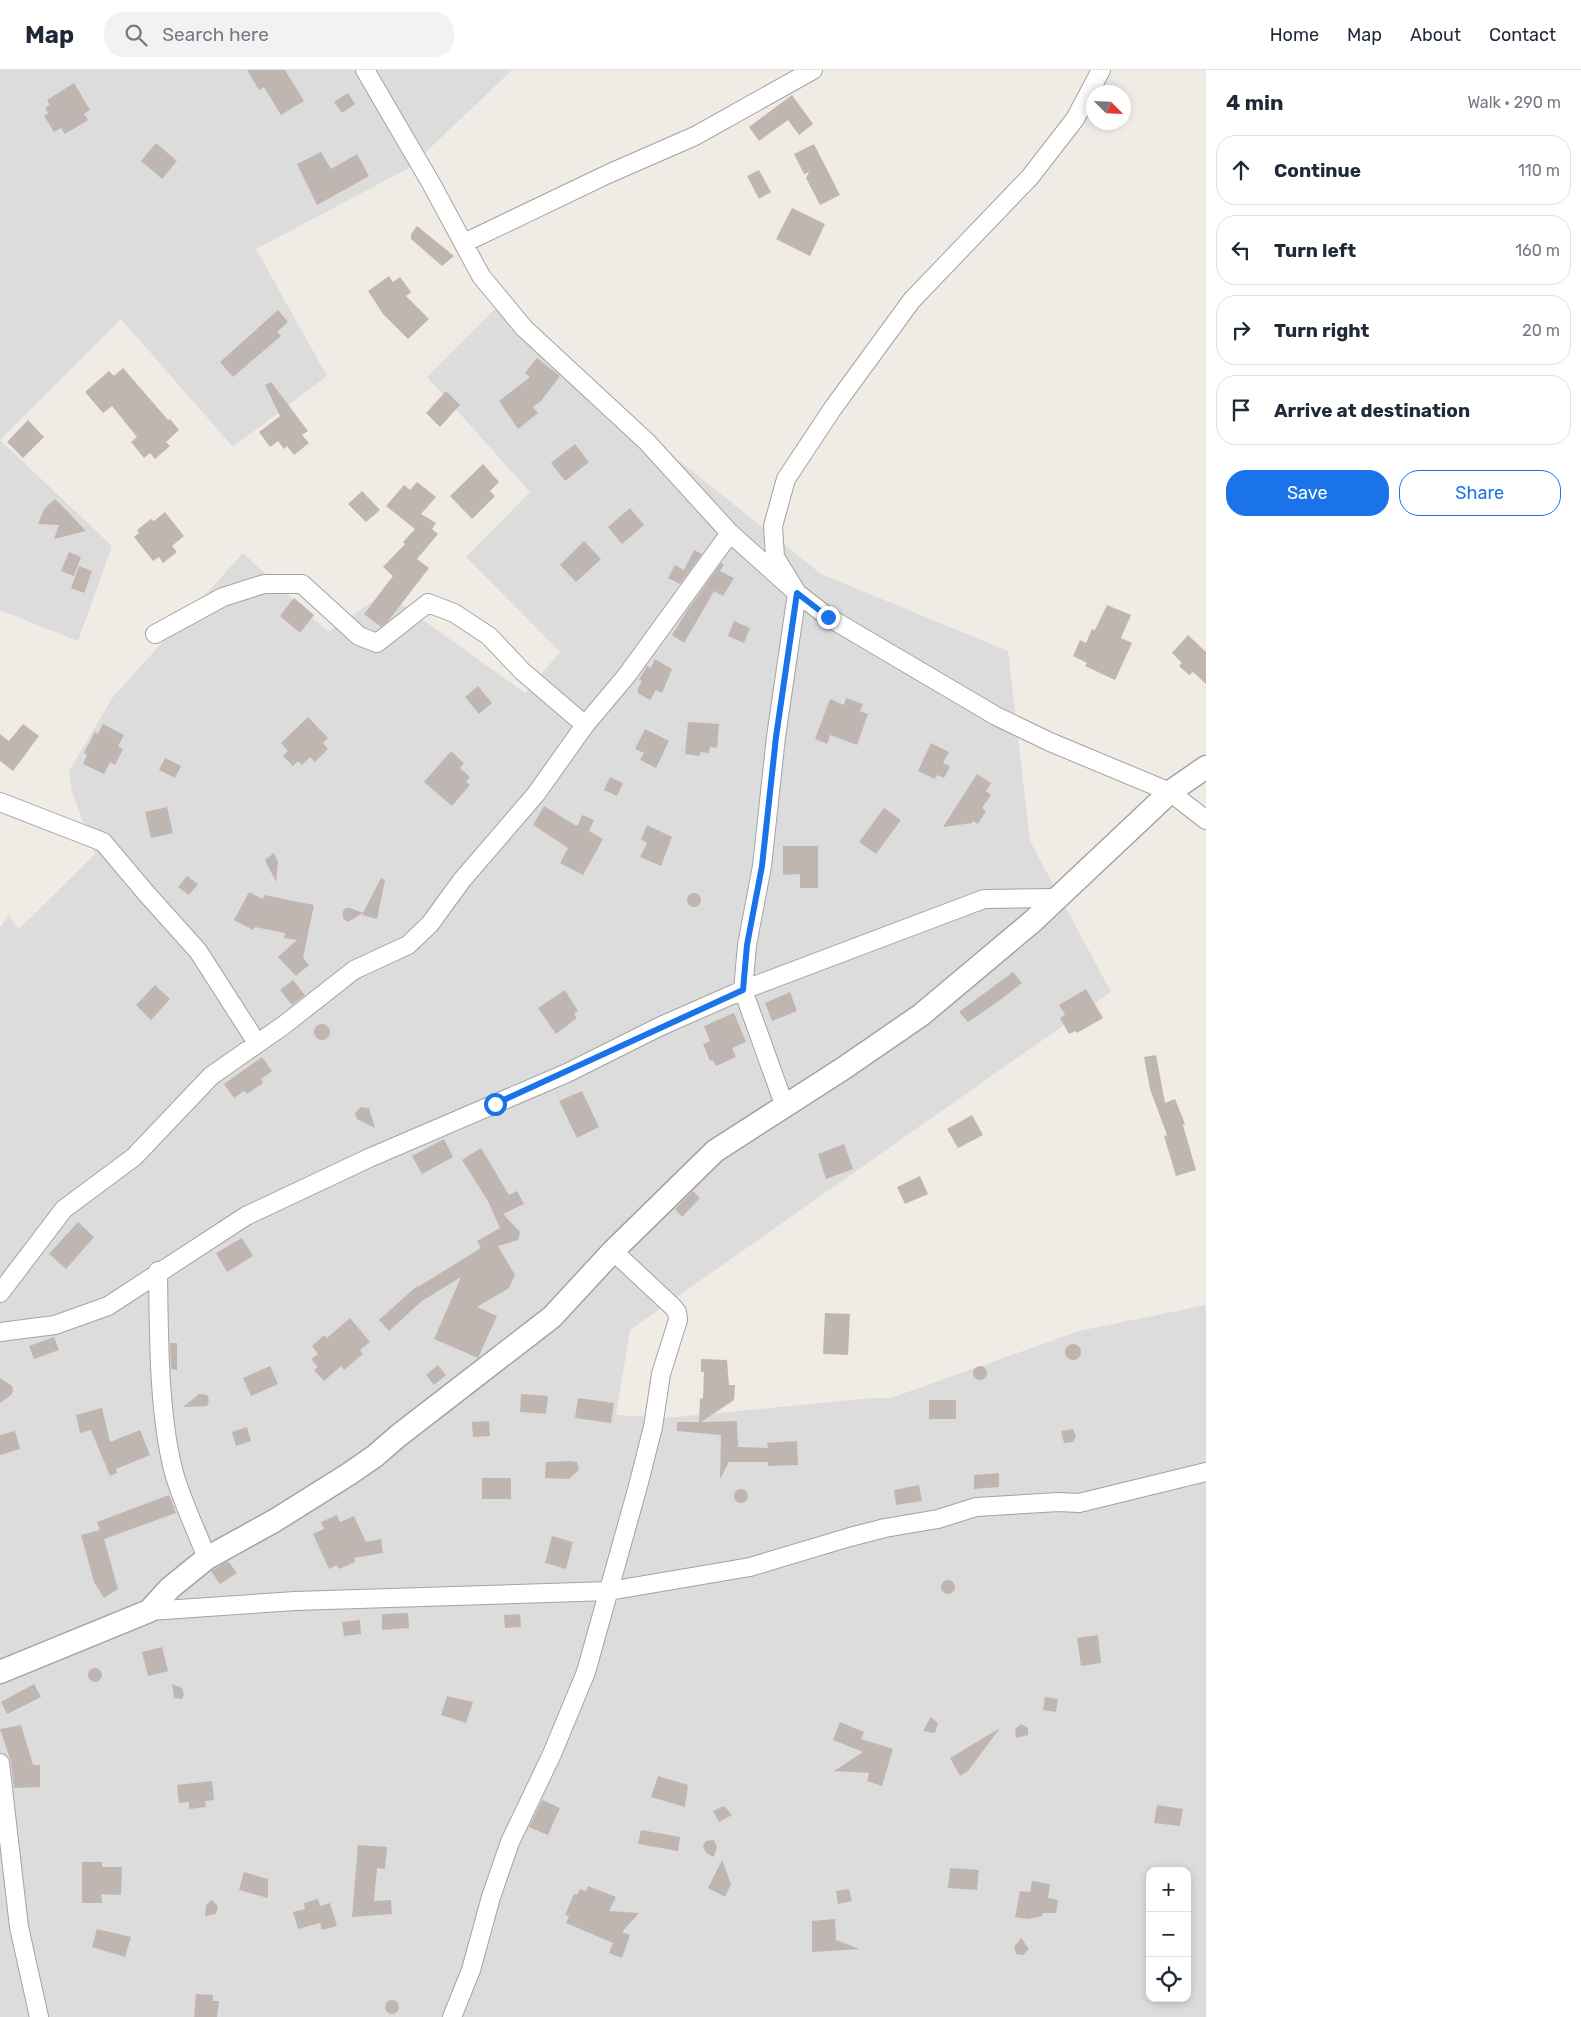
<!DOCTYPE html>
<html lang="en">
<head>
<meta charset="utf-8">
<style>
  :root { --surface:#fff; --page:#f2f2f3; --text:#1f2937; --muted:#747a83; --line:#e0e1e3; --accent:#1a73e8 }
  body { margin:0; font-family:Rubik,sans-serif; background:var(--page); color:var(--text) }
  .controls { position:absolute; right:15px; bottom:15px; display:grid; overflow:hidden; border-radius:10px; box-shadow:0 2px 8px #0003 }
  .controls button { width:45px; height:45px; display:grid; place-items:center; padding:0; border:0; border-bottom:1px solid var(--line); background:var(--surface); color:var(--text); font:25px sans-serif }
  .compass { position:absolute; left:1086px; top:15px; width:45px; height:45px; border-radius:50%; background:var(--surface); box-shadow:0 2px 8px #0003; rotate:114deg }
  .stop { position:absolute; width:15px; height:15px; margin:-11px; border:4px solid #1a73e8; border-radius:50%; background:#fff }
  .stop.end { background:#1a73e8; border-color:#fff; box-shadow:0 1px 5px #0008 }
  .list { margin:0; padding:0; list-style:none }
  h2 { display:flex; justify-content:space-between; align-items:center; height:65px; margin:0; padding:0 20px; font-size:21px }
  h2 small { font-size:16px; font-weight:400; color:var(--muted) }
  .list li { display:grid; grid-template-columns:32px 1fr auto; gap:15px; align-items:center; box-sizing:border-box; height:70px; margin:0 10px 10px; padding:0 10px; border:1px solid var(--line); border-radius:20px }
  .list b { display:block; font-size:19px; white-space:nowrap }
  .list em { font-size:16px; font-style:normal; color:var(--muted) }
  .actions { display:flex; gap:10px; padding:15px 20px }
  .actions a { flex:1; padding:11px 0; border:1px solid var(--accent); border-radius:20px; text-align:center; font-size:18px; color:var(--accent) }
  .actions .main { background:var(--accent); color:#fff }
  .icon { flex:none; width:28px; height:28px; fill:none; stroke:currentColor; stroke-width:2; stroke-linecap:round; stroke-linejoin:round }
  .map { position:relative; flex:none; width:1206px; height:1947px; overflow:hidden }
  header { display:flex; align-items:center; gap:30px; box-sizing:border-box; height:70px; padding:0 25px; background:var(--surface); border-bottom:1px solid var(--line) }
  header strong { font-size:24px }
  nav { display:flex; gap:28px; margin-inline-start:auto; font-size:18px }
  .search { width:350px; height:45px; background:var(--page); display:flex; align-items:center; gap:12px; box-sizing:border-box; padding:0 18px; border-radius:20px; color:var(--muted); font-size:19px }
  main { display:flex }
  aside { flex:1; background:var(--surface) }
  .map>svg:first-child { display:block }
</style>
</head>
<body>
<header>
<strong>Map</strong>
<div class="search"><svg class="icon" aria-label="search" viewBox="0 0 24 24"><circle cx="10" cy="10" r="6"/><path d="M15 15l6 6"/></svg>Search here</div>
<nav><a>Home</a><a>Map</a><a>About</a><a>Contact</a></nav>
</header>
<main>
<div class="map">
<svg width="1206" height="1947" viewBox="0 0 1206 1947">
  <rect width="100%" height="100%" fill="#f0ebe5"/>
  <path fill="#dddcdc" fill-rule="evenodd" d="M0,0h512l-103,98 -153,81 71,127 -94,71 -112,-128 -121,121 112,106 -34,95 -78,-31z
    M495,239l49,39 104,88 173,138 187,77 22,190 81,151 -481,338 -14,85 50,3 205,-20h20l188,-67 127,-26v712h-1206v-1090l9,-11 10,13 76,-75 -23,-62 -3,-21 44,-74 130,-144 85,79 57,-39 140,100 35,-41 -94,-95 64,-65 -103,-115zM1150,1801h37v127h-37z"/>
  <path fill="#c0b6b1" d="M247,0h38l19,31 -23,14 -17,-28 -5,3z
    M74,13l16,27 -6,4 4,6 -23,14 -4,-6 -7,4 -10,-16 4,-3 -3,-5 5,-3 -3,-5z
    M348,23l7,11 -13,9 -8,-11z
    M792,25l21,29 -14,11 -11,-15 -29,21 -10,-14z
    M156,73l21,18 -15,18 -21,-18z
    M814,74l26,51 -20,10 -14,-27 3,-6 -5,2 -10,-20z
    M321,82l10,17 26,-15 12,22 -52,29 -20,-41z
    M759,100l12,22 -12,7 -12,-23z
    M792,138l33,16 -15,32 -34,-17z
    M417,156l37,30 -12,10 -31,-27v-5z
    M389,206l4,6 7,-5 11,15 -5,4 23,23 -21,20 -25,-25 -15,-23z
    M278,240l10,12 -11,10 4,4 -48,41 -13,-15z
    M537,288l23,18 -19,25 -8,6 5,6 -20,16 -19,-28 31,-24 -5,-4z
    M123,298l45,52 2,-1 9,11 -13,12 4,4 -15,13 -5,-6 -6,5 -13,-16 6,-5 -25,-31 -9,7 -18,-21 24,-21 5,5z
    M271,312l37,49 -6,4 7,8 -15,12 -7,-9 -3,3 -6,-8 -8,6 -11,-15 21,-16 -15,-31z
    M446,321l14,14 -20,22 -14,-14z
    M28,350l16,17 -21,21 -16,-16z
    M575,374l14,18 -24,19 -14,-18z
    M483,394l16,18 -9,9 5,5 -23,23 -22,-23z
    M417,412l19,15 -15,17 15,9 -4,6 6,5 -21,25 12,9 -40,52 -8,7 -17,-13 29,-38 -10,-9 22,-23 -2,-2 12,-13 -29,-23 18,-21 6,5z
    M362,421l18,19 -14,12 -18,-18z
    M55,429l11,11 20,21 -32,8 5,-14 -21,-1 6,-15z
    M630,438l14,17 -22,19 -14,-17z
    M165,442l19,24 -12,10 5,6 -14,11 -4,-6 -6,4 -19,-24 5,-4 -2,-3 14,-11 3,2z
    M584,471l17,18 -25,23 -16,-17z
    M694,480l8,4 -22,30 -12,-6 7,-13 9,5z
    M69,482l12,5 -7,19 -13,-5z
    M721,493l3,2 -4,6 14,7 -11,18 -9,-5 -30,52 -12,-8 17,-27z
    M79,496l13,5 -8,22 -13,-5z
    M294,528l20,17 -14,18 -20,-17z
    M1107,535l24,10 -10,23 11,5 -17,37 -30,-14 2,-3 -14,-7 7,-16 6,3 6,-14 3,1z
    M734,551l16,7 -6,15 -16,-7z
    M1188,565l18,17v32l-13,-12 -4,3 -10,-9 3,-3 -10,-10z
    M655,589l17,10 -10,24 -6,-3 -6,10 -12,-7v-5l4,-7 -3,-1 8,-14 4,2z
    M478,616l14,17 -13,11 -14,-17z
    M846,628l17,6 -3,7 8,3 -11,31 -27,-10 -3,9 -12,-5 15,-40 14,6z
    M308,647l20,21 -5,5 5,6 -13,13 -5,-5 -8,8 -4,-4 -5,5 -10,-10 5,-5 -7,-8z
    M688,652l31,2 -2,24 -7,-1 -1,6 -9,-1v4l-15,-2z
    M23,654l16,12 -26,35 -13,-10v-27l9,7z
    M103,654l21,11 -6,11 5,3 -8,16 -5,-3 -6,12 -21,-10 4,-9 -3,-2 11,-21 3,2z
    M645,659l24,12 -13,27 -16,-8 4,-7 -9,-4z
    M931,673l18,9 -6,11 7,3 -6,12 -7,-3 -2,4 -17,-8z
    M451,681l13,12 -4,5 10,9 -4,5 4,3 -18,21 -28,-24z
    M165,688l16,8 -6,12 -16,-8z
    M977,704l14,9 -5,8 5,4 -9,13 4,3 -8,13 -5,-3 -1,2 -29,4z
    M610,707l13,6 -6,13 -13,-6z
    M544,736l31,19h3l4,-10 12,5 -5,11 14,8 -20,36 -23,-12 8,-15 -35,-23z
    M167,737l6,26 -22,5 -6,-26z
    M884,738l17,12 -25,34 -17,-12z
    M647,755l25,12 -11,29 -21,-9 7,-14 -6,-3z
    M783,776h35v42h-18v-14l-17,1z
    M274,783l4,9 -2,20 -11,-22z
    M187,806l11,8 -9,11 -11,-8z
    M381,808l4,2 -8,39 -15,-4z
    M249,822l14,7 1,-4 50,10 -11,53 6,7 -13,11 -18,-19 19,-17 -13,-2 1,-5 -30,-6 -2,3 -19,-10z
    M687 830a7 7 0 1 1 14 0a7 7 0 1 1-14 0Z
    M346,838h4l13,5 -15,9 -5,-4v-7z
    M1013,902l9,11 -26,20 -28,19 -9,-10z
    M293,910l12,15 -13,10 -12,-15z
    M155,915l15,14 -19,21 -15,-15z
    M1086,919l17,29 -26,15 -2,-2 -6,3 -9,-16 5,-3 -6,-10z
    M565,920l13,21 -4,3 3,4 -21,16 -18,-26z
    M790,922l7,19 -25,10 -7,-18z
    M734,943l12,29 -14,6 4,9 -20,9 -3,-6 -3,1 -7,-17 7,-3 -6,-15z
    M314 962a8 8 0 1 1 16 0a8 8 0 1 1-16 0Z
    M1156,985l9,48 10,-4 10,25 -2,1 13,45 -20,6 -12,-40 3,-1 -17,-46 -6,-32z
    M262,987l10,14 -11,8 2,4 -16,11 -3,-3 -10,7 -10,-14z
    M582,1021l17,36 -22,11 -18,-37z
    M361,1037l8,1 6,20 -18,-9 -2,-6z
    M972,1045l11,20 -25,13 -11,-19z
    M444,1069l9,18 -31,17 -10,-18z
    M844,1074l9,25 -27,10 -8,-25z
    M481,1078l28,47 8,-4 7,13 -21,10 17,18 -2,8 -20,6 17,29 -6,13 -32,19 20,9 -19,42 -44,-19 27,-62 -39,24 -33,30 -10,-11 38,-34 1,1 63,-39 -4,-7 23,-13 -12,-27 -26,-41z
    M920,1106l8,18 -23,10 -8,-17z
    M693,1121l7,7 -18,19 -7,-8z
    M78,1152l16,15 -28,32 -17,-15z
    M242,1168l11,18 -26,16 -11,-19z
    M825,1243l25,1 -2,41 -25,-1z
    M350,1248l20,24 -10,8 3,4 -19,16 -3,-4 -17,15 -10,-11 4,-3 -7,-8 7,-5 -6,-8 12,-11 3,3z
    M54,1267l5,13 -25,9 -5,-13z
    M170,1273h7v27l-6,-1z
    M1065 1282a8 8 0 1 1 16 0a8 8 0 1 1-16 0Z
    M701,1289l26,1 2,25h6l-1,15 -33,22 36,-1 1,26 30,1 -1,-5 30,-2 1,24 -30,1v-4h-39l-9,17 1,-44 -44,-4v-9h22l1,-23 3,-1 1,-26h-3z
    M438,1295l8,10 -12,10 -8,-10z
    M270,1296l8,18 -27,12 -8,-18z
    M973 1303a7 7 0 1 1 14 0a7 7 0 1 1-14 0Z
    M0,1308l12,8 1,5 -2,4 -11,8z
    M199,1324l8,1 2,5 -2,6 -24,1z
    M521,1324l27,2 -2,18 -26,-2z
    M578,1328l36,5 -3,20 -36,-5z
    M929,1330h27v19h-27z
    M102,1338l8,34 30,-12 10,25 -34,14 1,4 -7,3 -19,-46 -11,3 -4,-18z
    M489,1351l1,15 -17,1 -1,-15z
    M247,1357l4,14 -15,5 -4,-14z
    M1073,1359l3,8 -3,5 -9,1 -3,-12z
    M15,1361l5,18 -20,6v-20z
    M571,1391l6,1 2,8 -10,9 -24,-1 1,-16z
    M999,1403v14l-25,2v-14z
    M482,1408h29v21h-29z
    M919,1415l3,16 -26,4 -2,-15z
    M734 1426a7 7 0 1 1 14 0a7 7 0 1 1-14 0Z
    M169,1425l7,18 -72,26 14,50 -14,9 -10,-16 -13,-47 19,-5 -3,-8z
    M337,1445l3,7 14,-6 12,26 15,-3 2,14 -29,5 1,4 -16,7 -2,-4 -8,4 -16,-35 11,-5 -3,-7z
    M552,1466l21,6 -7,27 -21,-6z
    M228,1491l9,12 -17,11 -9,-13z
    M941 1517a7 7 0 1 1 14 0a7 7 0 1 1-14 0Z
    M408,1543l1,15 -27,2v-16z
    M520,1544l1,13 -16,1 -1,-13z
    M360,1550l1,14 -17,2 -2,-14z
    M1098,1565l3,28 -20,3 -4,-28z
    M162,1577l6,24 -20,5 -6,-24z
    M88 1605a7 7 0 1 1 14 0a7 7 0 1 1-14 0Z
    M34,1614l7,13 -34,17 -6,-12z
    M172,1614l10,4 2,7 -2,4 -8,-1z
    M447,1626l26,6 -7,21 -25,-8z
    M1045,1627l13,2 -2,13 -13,-2z
    M931,1647l7,6 -3,10 -12,-2z
    M840,1652l24,10 -3,7 32,10 -11,37 -15,-5 2,-8 -35,-2 29,-19 -30,-12z
    M1021,1654l7,4v7l-12,3 -1,-9z
    M21,1655l12,40h7v22l-26,1 -3,-26 -11,-33z
    M1000,1658l-32,43 -8,5 -10,-18z
    M658,1706l30,9 -3,22 -34,-10z
    M212,1711l2,19 -9,1 1,6 -17,2v-7l-10,1 -2,-18z
    M542,1730l18,8 -12,27 -19,-8z
    M1157,1735l26,4 -3,17 -26,-3z
    M724,1736l8,9 -13,7 -6,-11z
    M641,1760l39,7 -2,14 -40,-7z
    M714,1770l3,7 -3,10 -8,-4 -3,-7 3,-5z
    M358,1775l29,2 -2,22 -8,-1 -3,33 17,-1 1,14 -40,3z
    M722,1790l9,24 -6,13 -17,-9z
    M82,1792h20v5h20l-1,28 -20,-1 1,9h-20z
    M950,1798l29,2 -2,20 -29,-2z
    M244,1802l24,7v19l-29,-8z
    M1032,1811l18,3 -2,14 10,2 -2,13h-13l-1,3 -14,3 -13,-2 5,-26 10,1z
    M588,1816l28,11 -7,14 30,2 -17,19 8,3 -8,23 -13,-5 4,-10 -47,-20 3,-7 -4,-1 9,-21 3,1 3,-6 6,2z
    M849,1819l3,12 -14,3 -2,-13z
    M318,1829l2,7 10,-3 7,23 -15,4 -2,-7 -22,6 -5,-17 12,-3 -1,-6z
    M212,1830l6,6 -2,8 -11,2 1,-11z
    M835,1849l1,21 24,9 -48,3v-31z
    M97,1859l34,8 -6,20 -33,-10z
    M1021,1868l8,11 -6,6 -7,-1 -2,-7z
    M196,1924l17,1v6h6l-2,16h-23z
    M385 1937a7 7 0 1 1 14 0a7 7 0 1 1-14 0Z"/>
  <g fill="none" stroke-linecap="round" stroke-linejoin="round">
    <g stroke="#a3a3a3" stroke-width="20">
      <path id="minor" d="M365,0l67,115 49,91 43,52 123,114 83,91 67,60 31,24 168,99 54,26 120,50 36,28
        M464,173l144,-69 87,-38 118,-66
        M155,564l68,-37 41,-13h38l57,52 18,7 51,-40 26,10 35,23 33,35 63,54
        M0,732l103,40 43,51 52,58 59,92
        M785,1037l-42,-117 4,-45 15,-79 14,-129 21,-144 -22,-36 -2,-31 13,-47 47,-71 79,-108 118,-123 45,-58 26,-49
        M158,1201c1,63 0,141 16,202 8,28 22,57 33,85
        M0,1223l64,-84 70,-52 77,-81 73,-51 70,-55 54,-25 22,-21 32,-44 74,-86 49,-69 42,-50 103,-142
        M0,1262l55,-7 53,-19 138,-90 123,-58 198,-85 94,-47 82,-36 241,-91 72,-1
        M149,1541l146,-10 314,-10 141,-24 100,-30 35,-9 53,-9 38,-12 83,-5 20,1 127,-31
        M0,1693l19,164 20,90
        M452,1947l19,-47 20,-73 19,-55 42,-88 34,-82 52,-186 15,-59 8,-53 17,-54 -1,-8 -4,-5 -60,-56"/>
    </g>
    <g stroke="#a3a3a3" stroke-width="25">
      <path id="tertiary" d="M0,1602l149,-61 21,-23 37,-30 67,-37 75,-47 26,-18 23,-20 154,-119 61,-66 102,-100 129,-83 77,-53 112,-94 137,-129 36,-25"/>
    </g>
    <use href="#minor" stroke="#fff" stroke-width="18"/>
    <use href="#tertiary" stroke="#fff" stroke-width="22"/>
  </g>
  <g fill="none" stroke-linecap="round" stroke-linejoin="round">
    <path stroke="#1a73e8" stroke-width="6" d="M495,1034l248,-114 4,-45 15,-79 14,-129 21,-144 31,24"/>
  </g>
</svg>
<div class="controls">
<button>+</button>
<button>−</button>
<button><svg class="icon" aria-label="locate" viewBox="0 0 24 24"><circle cx="12" cy="12" r="6"/><path d="M12 2v4M12 18v4M2 12h4M18 12h4"/></svg></button>
</div>
<svg class="compass" viewBox="-18 -18 36 36"><path d="M0-13l5 13h-10z" fill="#e53935"/><path d="M0 13l5-13h-10z" fill="#747a83"/></svg>
<div class="stop" style="left:495px;top:1034px"></div>
<div class="stop end" style="left:828px;top:547px"></div>
</div>
<aside>
<h2>4 min<small>Walk · 290 m</small></h2>
<ul class="list">
<li><svg class="icon" aria-label="ahead" viewBox="0 0 24 24"><path d="M12 20V5M6 11l6-6 6 6"/></svg><div><b>Continue</b></div><em>110 m</em></li>
<li><svg class="icon" aria-label="left" viewBox="0 0 24 24"><path d="M17 20v-9H6M10 6l-5 5 5 5"/></svg><div><b>Turn left</b></div><em>160 m</em></li>
<li><svg class="icon" aria-label="right" viewBox="0 0 24 24"><path d="M7 20v-9h11M14 6l5 5-5 5"/></svg><div><b>Turn right</b></div><em>20 m</em></li>
<li><svg class="icon" aria-label="arrive" viewBox="0 0 24 24"><path d="M6 21V4h12l-3 4 3 4H6"/></svg><div><b>Arrive at destination</b></div></li>
</ul>
<div class="actions"><a class="main">Save</a><a>Share</a></div>
</aside>
</main>
</body>
</html>
